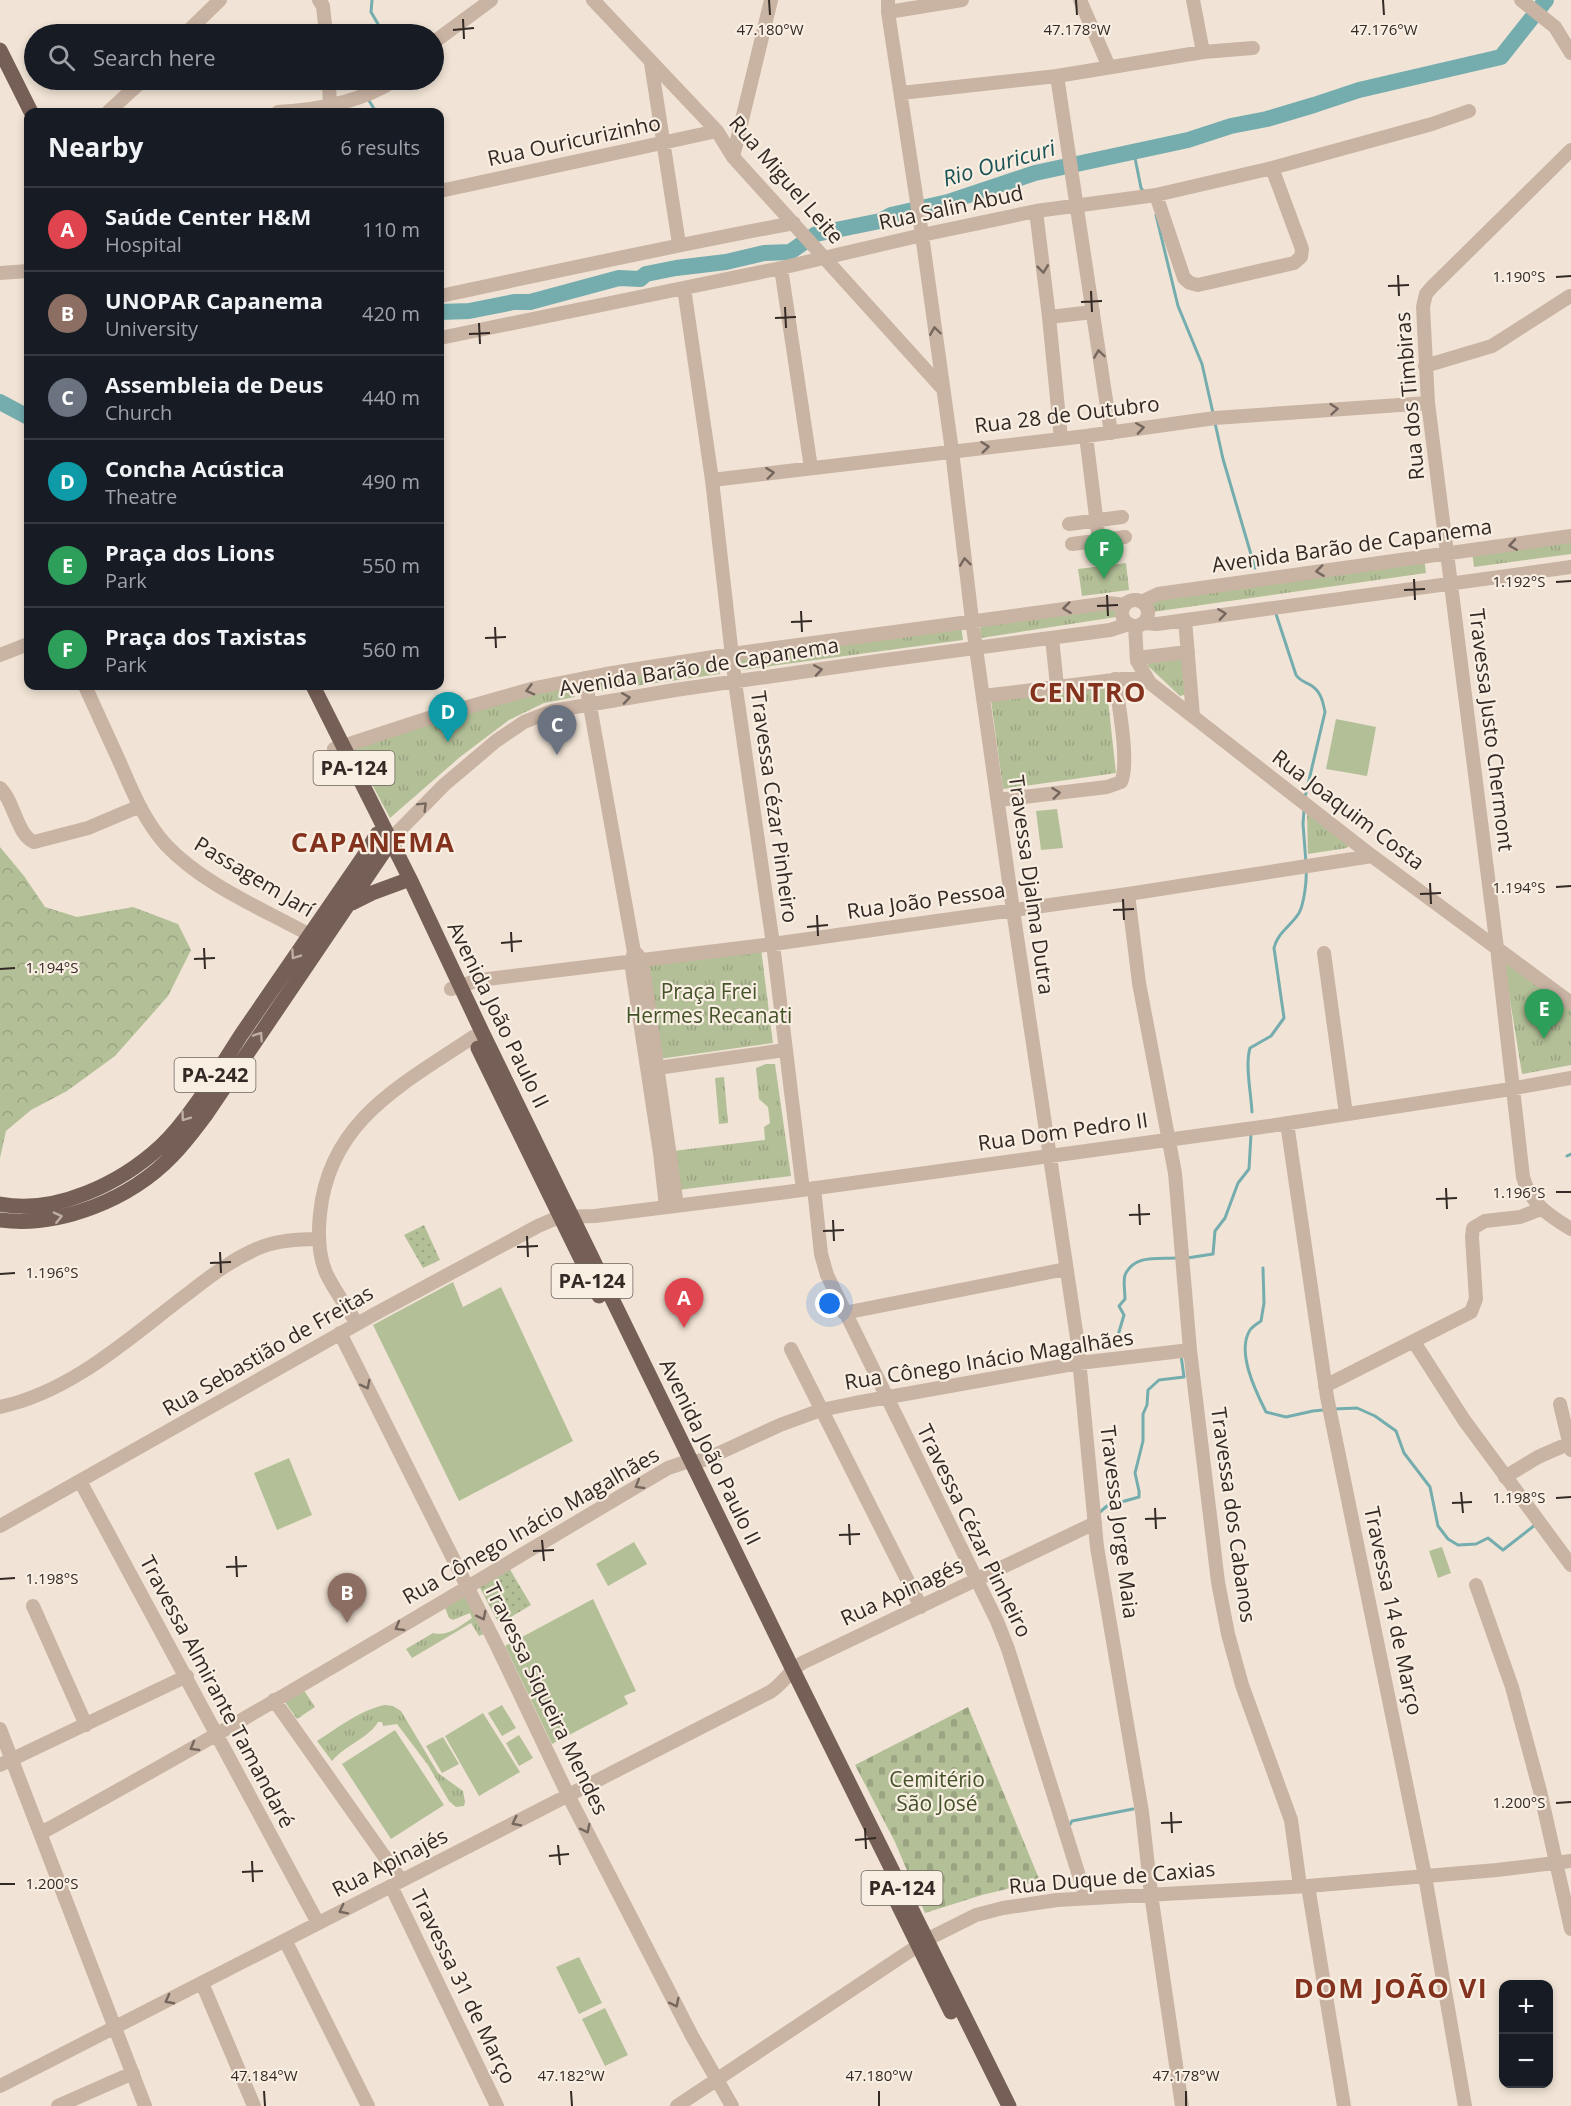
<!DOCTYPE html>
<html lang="en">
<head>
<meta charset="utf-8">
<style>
  :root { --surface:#171b24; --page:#242831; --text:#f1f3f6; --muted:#9ea1a6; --line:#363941; --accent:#90abae }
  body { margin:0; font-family:"Open Sans",sans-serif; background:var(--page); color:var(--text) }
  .controls { position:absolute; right:18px; bottom:18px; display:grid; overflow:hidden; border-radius:12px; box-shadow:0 3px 9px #0003 }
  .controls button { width:54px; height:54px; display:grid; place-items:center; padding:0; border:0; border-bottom:2px solid var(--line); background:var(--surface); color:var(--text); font:30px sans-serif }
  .you { position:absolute; left:830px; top:1304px; width:21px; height:21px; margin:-15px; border:4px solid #fff; border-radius:50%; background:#1a73e8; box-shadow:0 0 0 9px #1a73e833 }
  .badge { display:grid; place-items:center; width:39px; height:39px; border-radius:50%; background:var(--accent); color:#fff; font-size:20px; font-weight:700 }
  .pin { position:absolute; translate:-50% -50px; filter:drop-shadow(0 2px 3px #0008) }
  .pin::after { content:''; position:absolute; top:32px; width:21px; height:18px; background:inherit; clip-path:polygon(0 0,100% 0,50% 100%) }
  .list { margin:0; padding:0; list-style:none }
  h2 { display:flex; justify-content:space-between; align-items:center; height:78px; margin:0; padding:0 24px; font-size:26px }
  h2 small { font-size:20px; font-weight:400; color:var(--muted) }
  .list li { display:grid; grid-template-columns:39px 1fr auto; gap:18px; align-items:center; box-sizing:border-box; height:84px; padding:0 24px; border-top:2px solid var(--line) }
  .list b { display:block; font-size:22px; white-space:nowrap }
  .list p { margin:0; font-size:20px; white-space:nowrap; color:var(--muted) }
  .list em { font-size:20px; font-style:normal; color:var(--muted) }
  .icon { flex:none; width:33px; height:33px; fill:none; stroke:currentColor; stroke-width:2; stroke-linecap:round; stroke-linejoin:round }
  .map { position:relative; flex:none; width:1571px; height:2106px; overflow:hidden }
  .search { position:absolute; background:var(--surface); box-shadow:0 3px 9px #0003; left:24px; top:24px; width:420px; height:66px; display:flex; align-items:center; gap:15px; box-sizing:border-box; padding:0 21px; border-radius:33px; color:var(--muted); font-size:22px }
  .panel { position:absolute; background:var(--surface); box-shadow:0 3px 9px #0003; left:24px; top:108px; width:420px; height:582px; border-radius:12px }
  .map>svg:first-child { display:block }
</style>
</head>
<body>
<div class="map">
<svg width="1571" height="2106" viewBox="0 0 1571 2106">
  <defs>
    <pattern id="grass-dots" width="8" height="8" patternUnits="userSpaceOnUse" patternTransform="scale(1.5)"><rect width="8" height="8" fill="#b3bf97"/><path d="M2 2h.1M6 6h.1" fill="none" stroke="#9aa482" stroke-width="1.8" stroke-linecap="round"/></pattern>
    <pattern id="forest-crowns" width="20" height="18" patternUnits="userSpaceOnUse" patternTransform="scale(1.5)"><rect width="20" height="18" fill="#b3bf97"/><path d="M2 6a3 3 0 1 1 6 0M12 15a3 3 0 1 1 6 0" fill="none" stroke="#9aa482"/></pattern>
    <pattern id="cemetery-stones" width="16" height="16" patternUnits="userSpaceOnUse" patternTransform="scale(1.5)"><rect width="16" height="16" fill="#b3bf97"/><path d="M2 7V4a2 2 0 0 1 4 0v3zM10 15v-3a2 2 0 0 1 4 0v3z" fill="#9aa482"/></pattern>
    <pattern id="park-tufts" width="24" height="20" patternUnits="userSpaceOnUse" patternTransform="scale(1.5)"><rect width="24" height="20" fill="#b3bf97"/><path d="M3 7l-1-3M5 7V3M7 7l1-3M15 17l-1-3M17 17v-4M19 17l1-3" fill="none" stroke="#9aa482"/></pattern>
  </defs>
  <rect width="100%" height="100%" fill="#f1e4d6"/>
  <path fill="url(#grass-dots)" d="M424,1225l16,35 -17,8 -19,-33z
    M508,1566l23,39 -32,19 -21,-40z"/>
  <path fill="url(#forest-crowns)" d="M0,847l24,29 21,31 32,10 56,-10 45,17 13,26 -23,46 -53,60 -48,35 -36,19 -25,21 -6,27z"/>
  <path fill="url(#cemetery-stones)" d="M968,1707l72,174 -58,14 -57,18 -30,-71 -40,-77z"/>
  <path fill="url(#park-tufts)" d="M1571,538v16l-97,13 -2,-15z
    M1424,558l2,15 -274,39 -2,-13z
    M1126,563l3,27 -47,6 -4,-27z
    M1114,604l2,13 -135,21 -1,-15z
    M961,625l2,15 -221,30 -2,-12z
    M1182,647l5,47 -7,2 -32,-30 -2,-15z
    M718,659l2,15 -121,17 -3,-13z
    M1106,682l10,91 -113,16 -12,-89z
    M573,684l2,13 -31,6 -35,17 -49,37 -70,61 -41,-77z
    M1307,812l42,33 -2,3 -39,6z
    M761,949l12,94 -114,16 -15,-95z
    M1509,960l62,48v57l-49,9 -18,-111z
    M766,1064h9l16,112 -113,14 -5,-39 92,-11 -1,-13 6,-4 -2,-16 -9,-8 -3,-31z
    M724,1077l4,46 -9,1 -4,-46z
    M465,1595l21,38 -7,3 -8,-13 -59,35 -6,-9 27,-16c15,4 27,-7 39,-15l-2,-5 -17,7 -4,-2 -5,-13z
    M303,1689l12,18 -18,12 -12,-17z
    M385,1705l8,1 8,5 37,62 25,18 2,11 -1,4 -8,1 -7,-6 -21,-36 -31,-41 -14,2 -1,-4h-4c-8,15 -34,24 -46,39l-15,-20c22,-14 43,-31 68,-36z"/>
  <path fill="#b3bf97" d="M1336,719l40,8 -9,49 -41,-7z
    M1057,809l6,39 -22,2 -5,-39z
    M453,1282l10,25 38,-20 72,154 -114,60 -86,-176z
    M289,1458l23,57 -35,15 -23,-57z
    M634,1542l13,22 -39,22 -12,-22z
    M1442,1547l9,26 -13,5 -9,-27z
    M593,1599l43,92 -12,5 4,8 -76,40 -47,-98z
    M502,1705l14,23 -14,8 -14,-23z
    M483,1713l37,59 -41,24 -34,-60z
    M395,1730l49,75 -53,34 -49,-75z
    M519,1735l14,23 -14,8 -13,-23z
    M443,1737l16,27 -17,9 -16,-27z
    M579,1957l23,46 -23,11 -23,-47z
    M605,2008l23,47 -23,11 -23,-47z"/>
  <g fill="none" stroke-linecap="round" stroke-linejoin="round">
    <path stroke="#75adae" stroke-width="3" d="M372,0l-1,12 7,12 -2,10
      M368,90l1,-10
      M368,99l8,13
      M1134,153l7,35 3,4
      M1156,215l22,91 24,58 11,49
      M1215,423l8,36 32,109
      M1276,614l20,61c5,7 10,7 16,11 9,6 11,16 13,26l-20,85
      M1304,810l-1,14 3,39
      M1252,1112c-1,-19 -7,-47 -2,-64l21,-12 13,-18 -10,-70c3,-15 17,-22 25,-35 5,-9 8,-33 7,-43
      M1567,1156l4,-2
      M1187,1258l26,-4 2,-23 10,-13 13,-35 11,-14 2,-35
      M1263,1268l1,35 -3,18c-3,2 -9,6 -11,9 -14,22 6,62 16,82l20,5 27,-6 10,-1
      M1116,1342l8,-27 -5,-9 6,-7c0,-7 -2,-18 0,-24 9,-21 34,-16 52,-17
      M1334,1409l23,-1 18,8 21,15 8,22 26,34 8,39 10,13 10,6 18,-1 12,-6 15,12 32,-25
      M1100,1512l7,-6 32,-9v-6l-4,-18 8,-32v-27l4,-9 1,-15 11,-10 25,-3 -3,-22
      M1069,1826l3,-5 61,-12
      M1086,1875l3,10"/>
    <path stroke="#75adae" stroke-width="16" d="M440,312l29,-1 45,-9h16l89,-24 21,1 6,-5 30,-6 50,-6 38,-9 26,-1 26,-18 64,-13 11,-6 57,-13 87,-29 153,-33 43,-14 36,-7 47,-14 45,-15 142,-33 45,-57
      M0,402l28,15"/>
    <path stroke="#c9b3a3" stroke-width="14" d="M319,0l4,6 3,28
      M593,0l124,131 16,26 210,232
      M888,0v12l34,223 30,216 20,169 41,290 64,428 20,209 45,265 9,82 31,212
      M1080,0l29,67
      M1193,0l10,52
      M1521,0l34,27 16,26
      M888,12l74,-12
      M185,34l35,-34
      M434,42l57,-42
      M651,63l28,181
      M1057,76l54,357
      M329,80l1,32
      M901,93l156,-17 146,-24 50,-4
      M108,112l35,-32
      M278,112c40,-2 83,-10 117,-32
      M1571,150l-140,138 -5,6 -3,13 5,96 69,545 26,229c8,27 25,38 48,52
      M733,157l38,-157
      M440,191l277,-60
      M1156,195l28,83 6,5 8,2 96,-22 7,-6 1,-8 -30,-81
      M1036,211l13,106 12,122
      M781,268l30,200
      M0,273l28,-2
      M684,288l28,192 23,202 38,262 30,246
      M440,296c118,-25 235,-51 354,-73
      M1049,317l44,-5
      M440,338l341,-70 141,-33 114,-24 120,-16 116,-27 160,-44 37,-13
      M1425,366l67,-20 78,-50
      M1086,436l13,105
      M712,480l374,-44 129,-18 213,-15
      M1069,524l53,-7
      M1072,544l53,-7
      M1122 613a13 13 0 1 1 26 0a13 13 0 1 1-26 0Z
      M1141,602l17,-8 413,-58
      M1185,620l8,96
      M1143,623l14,1 414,-57
      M1135,626l2,35 13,22 222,173 199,147
      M1052,638l5,48
      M0,655l28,-11
      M1137,658l51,-6
      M585,678l49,274 -3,10 29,191 6,54
      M85,686c12,26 24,53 36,79 12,28 24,57 45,80 40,42 100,65 151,94
      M983,696l139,-17h13l15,4
      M334,749l95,-31 106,-30 71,-14 126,-20 376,-51 17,2
      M0,788c14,13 17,47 34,54l54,-14 45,-19 8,-1
      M998,800l109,-13 14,-5c9,-19 -3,-80 -6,-103
      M386,848l4,-8 54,-55 52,-44 28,-19 28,-11 123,-21 203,-29 232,-31 19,-6
      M1128,894l11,89 36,190 15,177 28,232 10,52 14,51 49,135 9,66
      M636,953l6,7 35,246
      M1324,953l22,161
      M451,989l28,-9 294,-36 355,-50 244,-38
      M650,1069l135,-19
      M1287,1123l40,274 98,479 40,230
      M814,1188l7,66 6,21 170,346 11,28 78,249
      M844,1313l222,-44
      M357,1324c-10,-17 -23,-34 -31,-51 -8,-19 -8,-40 -6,-59 9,-94 83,-130 153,-177
      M340,1333l157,313 71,149 124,241 40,70
      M1414,1342l50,78 107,145
      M791,1349l130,258
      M1325,1386l146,-74 5,-13 -4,-62 1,-9 12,-7 35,-4 21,-8
      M1560,1404l11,46
      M0,1407c74,-16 131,-71 190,-115 23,-18 47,-36 74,-46 17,-6 36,-7 54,-7
      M1505,1477l33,-20 32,-14
      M80,1481l238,442
      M0,1526l373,-211 165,-89 21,-9 36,-1 192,-24 482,-66 229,-35 73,-13
      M1476,1585l36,102 28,104 31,138
      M33,1606l53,119
      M274,1700l127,180
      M0,1729l145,377
      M0,1765l187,-89
      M41,1833c212,-116 419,-242 627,-365l15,-5 21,-3 76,-35 41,-15 34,-7 224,-40 111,-13
      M391,1886l106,220
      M1308,1886l36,220
      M285,1940l83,166
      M202,1983l52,123
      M0,2086l770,-394c13,-8 19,-21 32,-29l293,-140
      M58,2106l75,-33
      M677,2106l251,-167 48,-24 27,-7 54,-8 251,-14 189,-16 74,-9"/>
    <path stroke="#765f56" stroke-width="15" d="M0,50l31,62
      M313,686l97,193 72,153 311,638 216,436
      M352,903l20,-10 38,-14
      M478,1048l121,248
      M0,1204c56,11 121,-21 161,-58 29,-27 58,-77 80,-111 41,-60 82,-120 123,-179l13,-22
      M0,1220c60,8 131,-21 173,-65 12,-12 22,-26 32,-39l180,-266
      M886,1880l65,132"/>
  </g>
  <defs><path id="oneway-chevron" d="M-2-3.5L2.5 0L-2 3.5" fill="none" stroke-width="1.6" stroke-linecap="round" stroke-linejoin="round" transform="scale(1.5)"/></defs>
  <g stroke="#76675e">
    <use href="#oneway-chevron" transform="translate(1043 269) rotate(83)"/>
    <use href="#oneway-chevron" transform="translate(935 331) rotate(-98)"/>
    <use href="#oneway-chevron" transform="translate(1099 354) rotate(-98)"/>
    <use href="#oneway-chevron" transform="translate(1334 409) rotate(-5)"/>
    <use href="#oneway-chevron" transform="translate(1140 428) rotate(-9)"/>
    <use href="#oneway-chevron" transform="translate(985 447) rotate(-6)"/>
    <use href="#oneway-chevron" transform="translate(770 473) rotate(-7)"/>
    <use href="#oneway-chevron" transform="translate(1513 545) rotate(171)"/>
    <use href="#oneway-chevron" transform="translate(965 562) rotate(-97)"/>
    <use href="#oneway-chevron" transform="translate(1320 571) rotate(173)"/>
    <use href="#oneway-chevron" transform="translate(1067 608) rotate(173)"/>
    <use href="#oneway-chevron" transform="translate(1222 614) rotate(-8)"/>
    <use href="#oneway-chevron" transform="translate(818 670) rotate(-9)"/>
    <use href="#oneway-chevron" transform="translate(530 690) rotate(165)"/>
    <use href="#oneway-chevron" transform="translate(626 698) rotate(-9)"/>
    <use href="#oneway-chevron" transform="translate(1056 793) rotate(-7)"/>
    <use href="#oneway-chevron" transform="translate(423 806) rotate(-45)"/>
    <use href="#oneway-chevron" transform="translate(366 1385) rotate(63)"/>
    <use href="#oneway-chevron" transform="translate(639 1485) rotate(149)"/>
    <use href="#oneway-chevron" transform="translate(482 1616) rotate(63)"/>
    <use href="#oneway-chevron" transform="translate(399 1627) rotate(150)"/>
    <use href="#oneway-chevron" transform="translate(194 1747) rotate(150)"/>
    <use href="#oneway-chevron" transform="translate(516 1822) rotate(153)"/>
    <use href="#oneway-chevron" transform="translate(586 1829) rotate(63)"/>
    <use href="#oneway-chevron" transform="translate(343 1910) rotate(153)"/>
    <use href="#oneway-chevron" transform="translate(169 2000) rotate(152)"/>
    <use href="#oneway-chevron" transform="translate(675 2003) rotate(63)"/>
  </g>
  <g stroke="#beaea3">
    <use href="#oneway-chevron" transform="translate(295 955) rotate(125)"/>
    <use href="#oneway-chevron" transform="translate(259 1036) rotate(-56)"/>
    <use href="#oneway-chevron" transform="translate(185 1117) rotate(126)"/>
    <use href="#oneway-chevron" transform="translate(58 1217) rotate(-13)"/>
  </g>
  <path fill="none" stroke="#332925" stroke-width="2" d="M769,0l1,15M1076,0l1,15M1383,0l1,15M463,19l1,20M453,30l21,-2M1398,275l1,21M1556,277l15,-1M1388,286l21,-1M1091,291l1,21M1081,302l21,-1M785,307l1,21M775,318l21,-1M479,323l1,21M469,334l21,-1M1414,579l1,21M1556,582l15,-1M1404,590l21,-1M1107,595l1,21M1097,606l21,-1M801,611l1,21M791,622l21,-1M495,627l1,21M485,638l21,-1M1430,883l1,21M1556,887l15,-1M1420,894l21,-1M1123,899l1,21M1113,910l21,-1M817,915l1,21M807,927l21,-2M511,932l1,20M501,943l21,-2M204,948l1,21M194,959l21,-1M0,969l15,-1M1446,1188l1,21M1556,1192h15M1436,1199l21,-1M1139,1204l1,21M1129,1215l21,-1M833,1220l1,21M823,1231l21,-1M527,1236l1,21M517,1247l21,-1M220,1252l1,21M210,1263l21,-1M0,1274l15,-1M1461,1492l2,21M1556,1498l15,-1M1452,1503l20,-1M1155,1508l1,21M1145,1519l21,-1M849,1524l1,21M839,1535l21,-1M542,1540l2,21M533,1551l21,-1M236,1556l1,21M226,1567l21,-1M0,1579l15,-1M1556,1803l15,-1M1171,1812l1,21M1161,1823l21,-1M865,1828l1,21M855,1840l21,-2M558,1845l2,20M549,1856l20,-2M252,1861l1,21M242,1872l21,-1M0,1884h15M264,2091l1,15M571,2091l1,15M879,2091v15M1186,2091v15"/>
  <g text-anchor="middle" stroke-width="4.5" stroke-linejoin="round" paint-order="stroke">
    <g fill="#f9eee2" stroke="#6e645e" stroke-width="1.5">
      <rect x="313.5" y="751" width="81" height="34" rx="4.5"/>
      <rect x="174.5" y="1058" width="81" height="34" rx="4.5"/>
      <rect x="551.5" y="1264" width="81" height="34" rx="4.5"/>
      <rect x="861.5" y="1871" width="81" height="34" rx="4.5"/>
    </g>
    <g font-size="20" font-weight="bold" fill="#332925">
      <text x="354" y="775">PA-124</text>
      <text x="215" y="1082">PA-242</text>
      <text x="592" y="1288">PA-124</text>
      <text x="902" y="1895">PA-124</text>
    </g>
    <g font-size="21" fill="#332925" stroke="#f9eee2">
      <text transform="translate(574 141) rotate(-12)" y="7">Rua Ouricurizinho</text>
      <text transform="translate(786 180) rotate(49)" y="7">Rua Miguel Leite</text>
      <text transform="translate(951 208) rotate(-12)" y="7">Rua Salin Abud</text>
      <text transform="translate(1410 396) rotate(-95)" y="7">Rua dos Timbiras</text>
      <text transform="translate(1067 415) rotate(-7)" y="7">Rua 28 de Outubro</text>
      <text transform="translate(1352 546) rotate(-8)" y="7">Avenida Barão de Capanema</text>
      <text transform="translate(699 667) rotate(-9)" y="7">Avenida Barão de Capanema</text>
      <text transform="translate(1491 730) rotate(83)" y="7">Travessa Justo Chermont</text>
      <text transform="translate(774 807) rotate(82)" y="7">Travessa Cézar Pinheiro</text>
      <text transform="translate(1348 810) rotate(37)" y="7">Rua Joaquim Costa</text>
      <text transform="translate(254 877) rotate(31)" y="7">Passagem Jarí</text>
      <text transform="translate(1031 885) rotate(82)" y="7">Travessa Djalma Dutra</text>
      <text transform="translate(926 901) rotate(-8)" y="7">Rua João Pessoa</text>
      <text transform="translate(498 1015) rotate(64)" y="7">Avenida João Paulo II</text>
      <text transform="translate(1063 1132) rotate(-8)" y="7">Rua Dom Pedro II</text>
      <text transform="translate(268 1351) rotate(-30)" y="7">Rua Sebastião de Freitas</text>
      <text transform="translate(989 1360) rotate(-9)" y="7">Rua Cônego Inácio Magalhães</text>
      <text transform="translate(710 1452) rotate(64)" y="7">Avenida João Paulo II</text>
      <text transform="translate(1233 1515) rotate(82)" y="7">Travessa dos Cabanos</text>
      <text transform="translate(1119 1522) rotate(83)" y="7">Travessa Jorge Maia</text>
      <text transform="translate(531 1526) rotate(-30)" y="7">Rua Cônego Inácio Magalhães</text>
      <text transform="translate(974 1531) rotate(64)" y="7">Travessa Cézar Pinheiro</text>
      <text transform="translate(902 1592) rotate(-25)" y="7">Rua Apinagés</text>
      <text transform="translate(1393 1611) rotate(78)" y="7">Travessa 14 de Março</text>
      <text transform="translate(217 1692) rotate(62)" y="7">Travessa Almirante Tamandaré</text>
      <text transform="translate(546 1699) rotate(64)" y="7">Travessa Siqueira Mendes</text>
      <text transform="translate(390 1863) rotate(-27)" y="7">Rua Apinajés</text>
      <text transform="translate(1112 1878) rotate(-5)" y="7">Rua Duque de Caxias</text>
      <text transform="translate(463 1987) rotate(64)" y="7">Travessa 31 de Março</text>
    </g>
    <g font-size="21" fill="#445229" stroke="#f9eee2">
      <text x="709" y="999">Praça Frei<tspan x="709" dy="24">Hermes Recanati</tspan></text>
      <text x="937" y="1787">Cemitério<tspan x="937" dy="24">São José</tspan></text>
    </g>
    <g font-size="22" font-style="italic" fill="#1a5355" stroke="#f9eee2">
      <text transform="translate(999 163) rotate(-16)" y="8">Rio Ouricuri</text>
    </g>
    <g font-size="27" font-weight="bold" letter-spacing="1.5" fill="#83331d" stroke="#f9eee2">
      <text x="1088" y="702">CENTRO</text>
      <text x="373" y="852">CAPANEMA</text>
      <text x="1391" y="1998">DOM JOÃO VI</text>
    </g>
  </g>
  <g font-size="15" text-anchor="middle" fill="#332925" stroke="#f9eee2" stroke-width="4.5" stroke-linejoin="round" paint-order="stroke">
    <text x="770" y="35">47.180°W</text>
    <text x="1077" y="35">47.178°W</text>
    <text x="1384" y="35">47.176°W</text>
    <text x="1519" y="282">1.190°S</text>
    <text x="1519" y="587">1.192°S</text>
    <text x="1519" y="893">1.194°S</text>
    <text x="52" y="973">1.194°S</text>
    <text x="1519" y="1198">1.196°S</text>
    <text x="52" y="1278">1.196°S</text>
    <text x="1519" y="1503">1.198°S</text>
    <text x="52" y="1584">1.198°S</text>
    <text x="1519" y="1808">1.200°S</text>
    <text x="52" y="1889">1.200°S</text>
    <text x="264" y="2081">47.184°W</text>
    <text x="571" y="2081">47.182°W</text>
    <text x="879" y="2081">47.180°W</text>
    <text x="1186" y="2081">47.178°W</text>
  </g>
</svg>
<div class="controls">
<button>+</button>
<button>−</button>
</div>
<div class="you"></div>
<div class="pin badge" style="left:684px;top:1328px;background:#e0444e">A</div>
<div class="pin badge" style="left:347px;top:1623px;background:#8d6e63">B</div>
<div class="pin badge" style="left:557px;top:755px;background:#6b7280">C</div>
<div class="pin badge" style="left:448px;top:742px;background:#0f9aa8">D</div>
<div class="pin badge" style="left:1544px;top:1039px;background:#2e9e5b">E</div>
<div class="pin badge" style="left:1104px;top:579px;background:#2e9e5b">F</div>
<div class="search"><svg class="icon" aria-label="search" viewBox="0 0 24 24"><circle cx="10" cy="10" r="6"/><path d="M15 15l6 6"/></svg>Search here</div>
<section class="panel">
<h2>Nearby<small>6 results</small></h2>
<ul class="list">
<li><span class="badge" style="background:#e0444e">A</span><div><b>Saúde Center H&amp;M</b><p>Hospital</p></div><em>110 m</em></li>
<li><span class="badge" style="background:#8d6e63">B</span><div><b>UNOPAR Capanema</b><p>University</p></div><em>420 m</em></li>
<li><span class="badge" style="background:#6b7280">C</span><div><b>Assembleia de Deus</b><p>Church</p></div><em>440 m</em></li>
<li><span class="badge" style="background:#0f9aa8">D</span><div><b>Concha Acústica</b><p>Theatre</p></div><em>490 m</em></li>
<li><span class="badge" style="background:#2e9e5b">E</span><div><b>Praça dos Lions</b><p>Park</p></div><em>550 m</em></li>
<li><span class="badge" style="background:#2e9e5b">F</span><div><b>Praça dos Taxistas</b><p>Park</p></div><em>560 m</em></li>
</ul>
</section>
</div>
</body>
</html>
